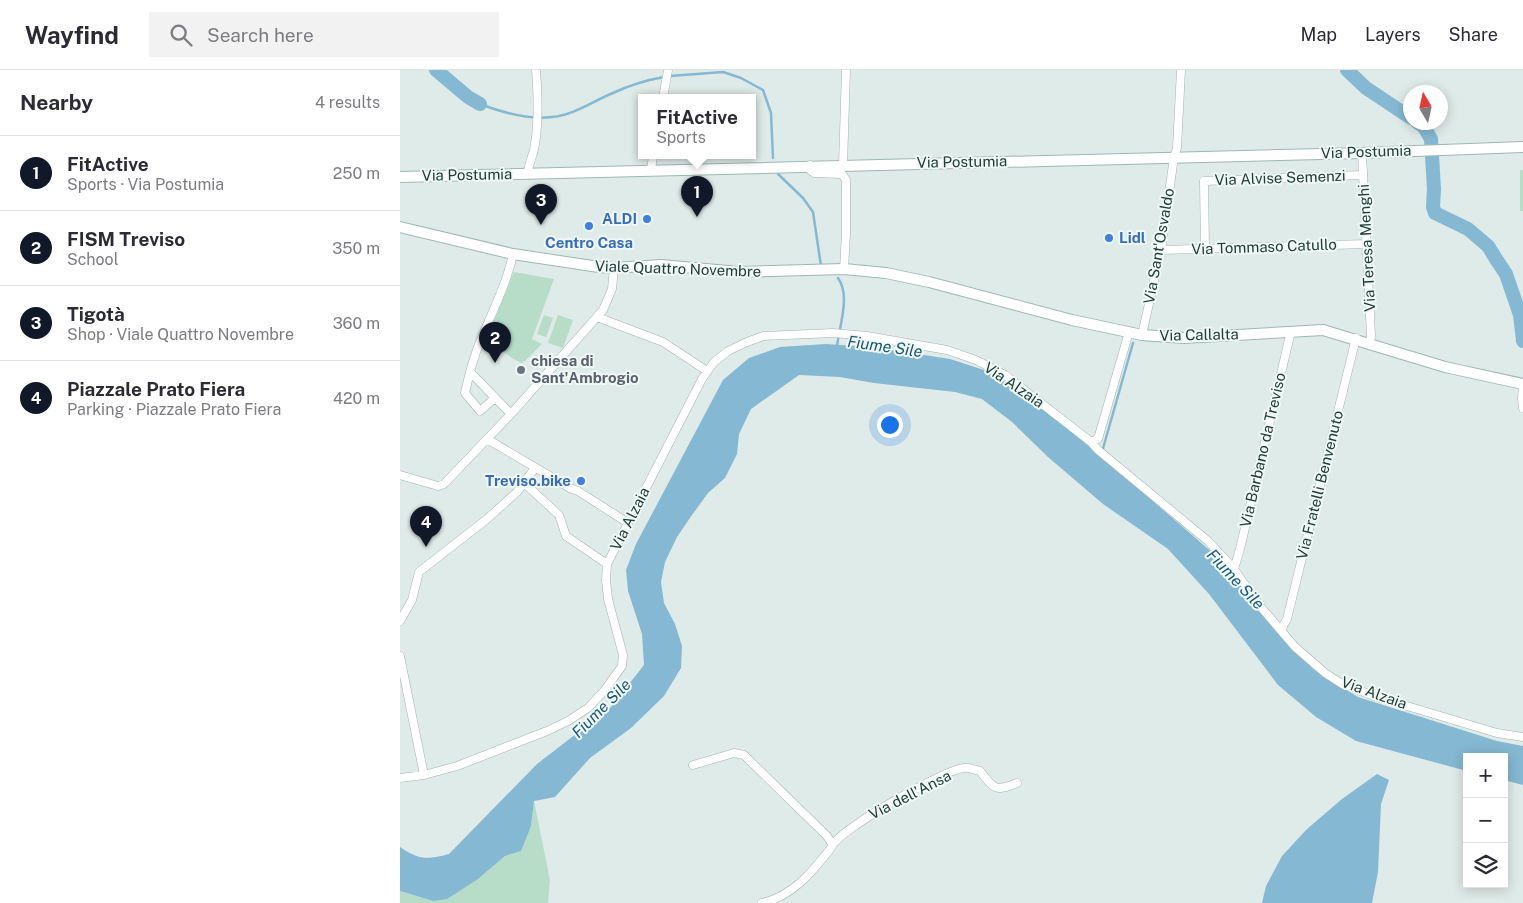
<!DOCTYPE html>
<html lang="en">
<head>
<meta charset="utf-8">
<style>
  :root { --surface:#fff; --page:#f2f2f3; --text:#2b2b33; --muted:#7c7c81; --line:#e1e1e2; --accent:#111827 }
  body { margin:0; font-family:"Public Sans",sans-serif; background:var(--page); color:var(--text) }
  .controls { position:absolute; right:15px; bottom:15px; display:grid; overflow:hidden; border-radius:0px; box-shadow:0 2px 12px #0003 }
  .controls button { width:45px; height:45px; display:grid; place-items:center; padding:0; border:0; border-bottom:1px solid var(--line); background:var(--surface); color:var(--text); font:25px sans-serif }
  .compass { position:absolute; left:1003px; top:15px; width:45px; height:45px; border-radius:50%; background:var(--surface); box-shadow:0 2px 12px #0003; rotate:351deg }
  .you { position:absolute; left:489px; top:354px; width:18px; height:18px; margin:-12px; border:4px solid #fff; border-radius:50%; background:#1a73e8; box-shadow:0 0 0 8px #1a73e833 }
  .badge { display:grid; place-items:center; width:32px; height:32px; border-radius:50%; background:var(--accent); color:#fff; font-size:16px; font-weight:700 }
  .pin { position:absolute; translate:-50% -41px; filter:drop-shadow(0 1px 2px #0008) }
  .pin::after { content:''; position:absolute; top:26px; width:18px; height:15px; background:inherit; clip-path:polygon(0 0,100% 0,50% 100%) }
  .popup { position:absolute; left:238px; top:24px; width:118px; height:65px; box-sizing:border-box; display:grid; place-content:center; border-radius:0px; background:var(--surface); filter:drop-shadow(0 1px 4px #0005); font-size:16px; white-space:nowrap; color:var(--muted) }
  .popup b { font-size:19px; color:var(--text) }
  .popup::after { content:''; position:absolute; left:50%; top:100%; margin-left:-10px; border:10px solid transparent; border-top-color:var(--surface) }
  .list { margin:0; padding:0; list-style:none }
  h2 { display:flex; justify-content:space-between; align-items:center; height:65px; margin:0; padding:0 20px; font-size:21px }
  h2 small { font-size:16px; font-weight:400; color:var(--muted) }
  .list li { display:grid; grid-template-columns:32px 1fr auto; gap:15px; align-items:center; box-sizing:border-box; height:75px; padding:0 20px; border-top:1px solid var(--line) }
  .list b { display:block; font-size:19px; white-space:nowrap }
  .list p { margin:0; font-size:16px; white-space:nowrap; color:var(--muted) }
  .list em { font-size:16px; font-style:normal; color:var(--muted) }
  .icon { flex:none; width:28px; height:28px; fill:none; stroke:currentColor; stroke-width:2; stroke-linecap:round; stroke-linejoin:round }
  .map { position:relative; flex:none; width:1123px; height:833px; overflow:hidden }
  header { display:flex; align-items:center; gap:30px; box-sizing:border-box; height:70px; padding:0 25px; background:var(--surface); border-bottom:1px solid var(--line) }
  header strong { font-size:24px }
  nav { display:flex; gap:28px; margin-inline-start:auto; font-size:18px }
  .search { width:350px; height:45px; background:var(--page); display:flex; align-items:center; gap:12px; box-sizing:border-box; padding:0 18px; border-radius:0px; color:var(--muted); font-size:19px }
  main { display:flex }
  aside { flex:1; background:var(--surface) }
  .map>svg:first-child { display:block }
</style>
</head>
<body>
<header>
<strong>Wayfind</strong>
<div class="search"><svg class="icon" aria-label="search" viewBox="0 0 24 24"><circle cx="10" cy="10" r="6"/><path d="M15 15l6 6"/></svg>Search here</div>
<nav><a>Map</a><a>Layers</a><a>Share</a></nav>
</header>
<main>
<aside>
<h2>Nearby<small>4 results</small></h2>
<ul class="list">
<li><span class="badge">1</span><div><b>FitActive</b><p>Sports · Via Postumia</p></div><em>250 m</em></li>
<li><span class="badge">2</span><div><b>FISM Treviso</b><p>School</p></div><em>350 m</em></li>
<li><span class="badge">3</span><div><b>Tigotà</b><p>Shop · Viale Quattro Novembre</p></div><em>360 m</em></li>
<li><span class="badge">4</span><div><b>Piazzale Prato Fiera</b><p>Parking · Piazzale Prato Fiera</p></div><em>420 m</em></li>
</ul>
</aside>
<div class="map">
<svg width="1123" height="833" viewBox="0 0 1123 833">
  <rect width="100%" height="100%" fill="#dfebe8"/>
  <path fill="#b7ddc9" d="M1120,100h3v41h-3z
    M114,202l40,7 -22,60 10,5 -17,17 -4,2 -9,-5 -25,-20z
    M144,245l9,3 -7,19 -9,-3z
    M158,245l15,5 -10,28 -15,-5z
    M134,731l16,79 -2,23h-148v-12l33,10 45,-22 27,-23 7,-2 19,-28z"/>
  <path fill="#85b8d2" d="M426,274l46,3 78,12 37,12 39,24 75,61 121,105 47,61 12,8 32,39 45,28 139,44 26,5v39l-19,-5v-23h-37v14l-111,-30 -40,-24 -38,-32 -69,-91 -41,-45 -65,-45 -55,-47 -36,-35 -30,-23 -27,-7 -81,-9 -34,-6 -41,-2 -48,34 -12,25 -2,20 -12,24 -17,15 -16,22 -15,22 -12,25 -4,20 3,21 11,21 7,22 -1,22 -17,28 -33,32 -41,30 -35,39 -21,4 -3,25 -10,25 -16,5 -27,23 -31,20 -14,2 -33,-10v-44c19,13 27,13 49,7l88,-90 74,-57 33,-42 -2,-31 -14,-43 -2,-21 10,-26 87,-164 26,-22 31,-11z
    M977,704l12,6 -8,24 -3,68 -6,31h-110l4,-17 16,-30 24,-26 36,-31z"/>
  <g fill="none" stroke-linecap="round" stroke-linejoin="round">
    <path stroke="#85b8d2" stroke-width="2.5" d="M270,6l53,-4 18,6 22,12 8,23 2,45
      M80,34c21,8 49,16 72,13 22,-2 41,-16 61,-24 15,-7 34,-13 51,-16
      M378,104l25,24 10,14 8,54
      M437,277c2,-21 14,-51 1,-69
      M702,382l31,-109"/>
    <path stroke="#85b8d2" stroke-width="14" d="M36,0l32,27 12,7
      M947,0l19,18 45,30
      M1017,52l7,5 7,12 3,50 -1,18 2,6 33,16 20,17 8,13 10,15 14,41 3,26"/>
    <g stroke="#a2b3b0" stroke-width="9">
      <path id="street" d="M263,28l5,-28
        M962,83l9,182 -1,8
        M410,95l1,6 3,2 28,1 4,6v54l-2,35
        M443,95l3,-95
        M251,100l2,-14
        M128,104c0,-11 6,-19 7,-30 4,-25 3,-49 1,-74
        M805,178l-1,-67 159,-6
        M761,180l206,-6
        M197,247l66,25 44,29
        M742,265l19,-85 13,-93 3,-9 4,-78
        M70,302l41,42
        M1123,315l-1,13 1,10
        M95,328l-15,13 -15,-18c4,-19 9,-38 17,-56 11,-27 25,-54 31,-83
        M87,369l83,49 8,3 50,32
        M691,372l7,-3 31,-107
        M0,405l38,11 6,-2 67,-70 92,-104 9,-21 2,-21
        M124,413l35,32 7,21 41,28
        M834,499l6,-20 51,-218
        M0,551l12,-21 7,-28 68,-53 30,-27 18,-24
        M881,560l6,-11 69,-281
        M0,586l24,119
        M293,695l41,-12 10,2 83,81 5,8
        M0,708l24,-3 33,-9 90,-35 21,-10 20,-13 16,-17 18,-25 1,-11 -15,-56 -2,-19 1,-16 95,-185 12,-17 14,-11 19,-9 16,-6 70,-3 34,3 80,14 29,10 29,15 86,67 7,8 110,91 26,28 26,37 35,41 30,26 17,11 35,13 120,36 26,4
        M362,833c31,-7 50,-31 69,-55 5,-17 114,-79 133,-80 5,-1 11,2 16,3 14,18 15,21 37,12"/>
    </g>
    <g stroke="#9eb7b3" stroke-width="12">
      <path id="secondary" d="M0,107l962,-24 161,-6
        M0,157l113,27 86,13 15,1 47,-3 78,7 105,-3 42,4 43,9 143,38 70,15 42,3 139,-8 122,37 78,17"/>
    </g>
    <use href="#street" stroke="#fff" stroke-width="8"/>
    <use href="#secondary" stroke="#fff" stroke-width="10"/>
  </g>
  <g fill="#3f7fe0" stroke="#f0f8f5" stroke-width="2">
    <circle cx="247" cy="149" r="5"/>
    <circle cx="189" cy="156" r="5"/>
    <circle cx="709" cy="168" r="5"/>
    <circle cx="181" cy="411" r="5"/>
  </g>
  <circle fill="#6b7280" stroke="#f0f8f5" stroke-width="2" cx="121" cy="300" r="5"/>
  <g text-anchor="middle" stroke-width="4" stroke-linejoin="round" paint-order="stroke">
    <g font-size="15" fill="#203c39" stroke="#f0f8f5">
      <text transform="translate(966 82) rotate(-2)" y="5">Via Postumia</text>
      <text transform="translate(562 92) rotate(-1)" y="5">Via Postumia</text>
      <text transform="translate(67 105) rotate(-1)" y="5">Via Postumia</text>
      <text transform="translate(880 108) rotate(-2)" y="5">Via Alvise Semenzi</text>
      <text transform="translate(759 176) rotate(-80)" y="5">Via Sant'Osvaldo</text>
      <text transform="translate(864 177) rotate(-2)" y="5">Via Tommaso Catullo</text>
      <text transform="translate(967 178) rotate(-93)" y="5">Via Teresa Menghi</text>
      <text transform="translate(278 199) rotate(2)" y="5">Viale Quattro Novembre</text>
      <text transform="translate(799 265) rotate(-1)" y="5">Via Callalta</text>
      <text transform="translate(614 315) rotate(34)" y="5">Via Alzaia</text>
      <text transform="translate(863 380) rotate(-77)" y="5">Via Barbano da Treviso</text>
      <text transform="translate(920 415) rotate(-76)" y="5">Via Fratelli Benvenuto</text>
      <text transform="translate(230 449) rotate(-63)" y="5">Via Alzaia</text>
      <text transform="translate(974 623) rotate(20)" y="5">Via Alzaia</text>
      <text transform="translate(510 725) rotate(-27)" y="5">Via dell'Ansa</text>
    </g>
    <g font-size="15" font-weight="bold" fill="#366cbe" stroke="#f0f8f5" text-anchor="end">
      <text x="237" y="154">ALDI</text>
      <text x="719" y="173" text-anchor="start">Lidl</text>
      <text x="189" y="178" text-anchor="middle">Centro Casa</text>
      <text x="171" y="416">Treviso.bike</text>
    </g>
    <g font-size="15" font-weight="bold" fill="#5b616d" stroke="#f0f8f5" text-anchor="start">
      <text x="131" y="296">chiesa di<tspan x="131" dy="17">Sant'Ambrogio</tspan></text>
    </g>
    <g font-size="16" font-style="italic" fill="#195779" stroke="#f0f8f5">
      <text transform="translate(485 276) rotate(8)" y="6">Fiume Sile</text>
      <text transform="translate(836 509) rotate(47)" y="6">Fiume Sile</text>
      <text transform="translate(201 638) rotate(-45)" y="6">Fiume Sile</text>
    </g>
  </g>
</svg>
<div class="controls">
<button>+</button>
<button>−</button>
<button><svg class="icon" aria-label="layers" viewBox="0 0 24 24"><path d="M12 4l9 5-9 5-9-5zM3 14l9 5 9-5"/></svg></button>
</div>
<svg class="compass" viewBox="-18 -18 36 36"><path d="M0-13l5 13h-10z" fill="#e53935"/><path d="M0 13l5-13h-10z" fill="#7c7c81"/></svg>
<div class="you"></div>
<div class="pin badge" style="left:297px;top:147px">1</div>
<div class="popup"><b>FitActive</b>Sports</div>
<div class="pin badge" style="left:95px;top:293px">2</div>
<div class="pin badge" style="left:141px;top:155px">3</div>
<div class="pin badge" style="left:26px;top:477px">4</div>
</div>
</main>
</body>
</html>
